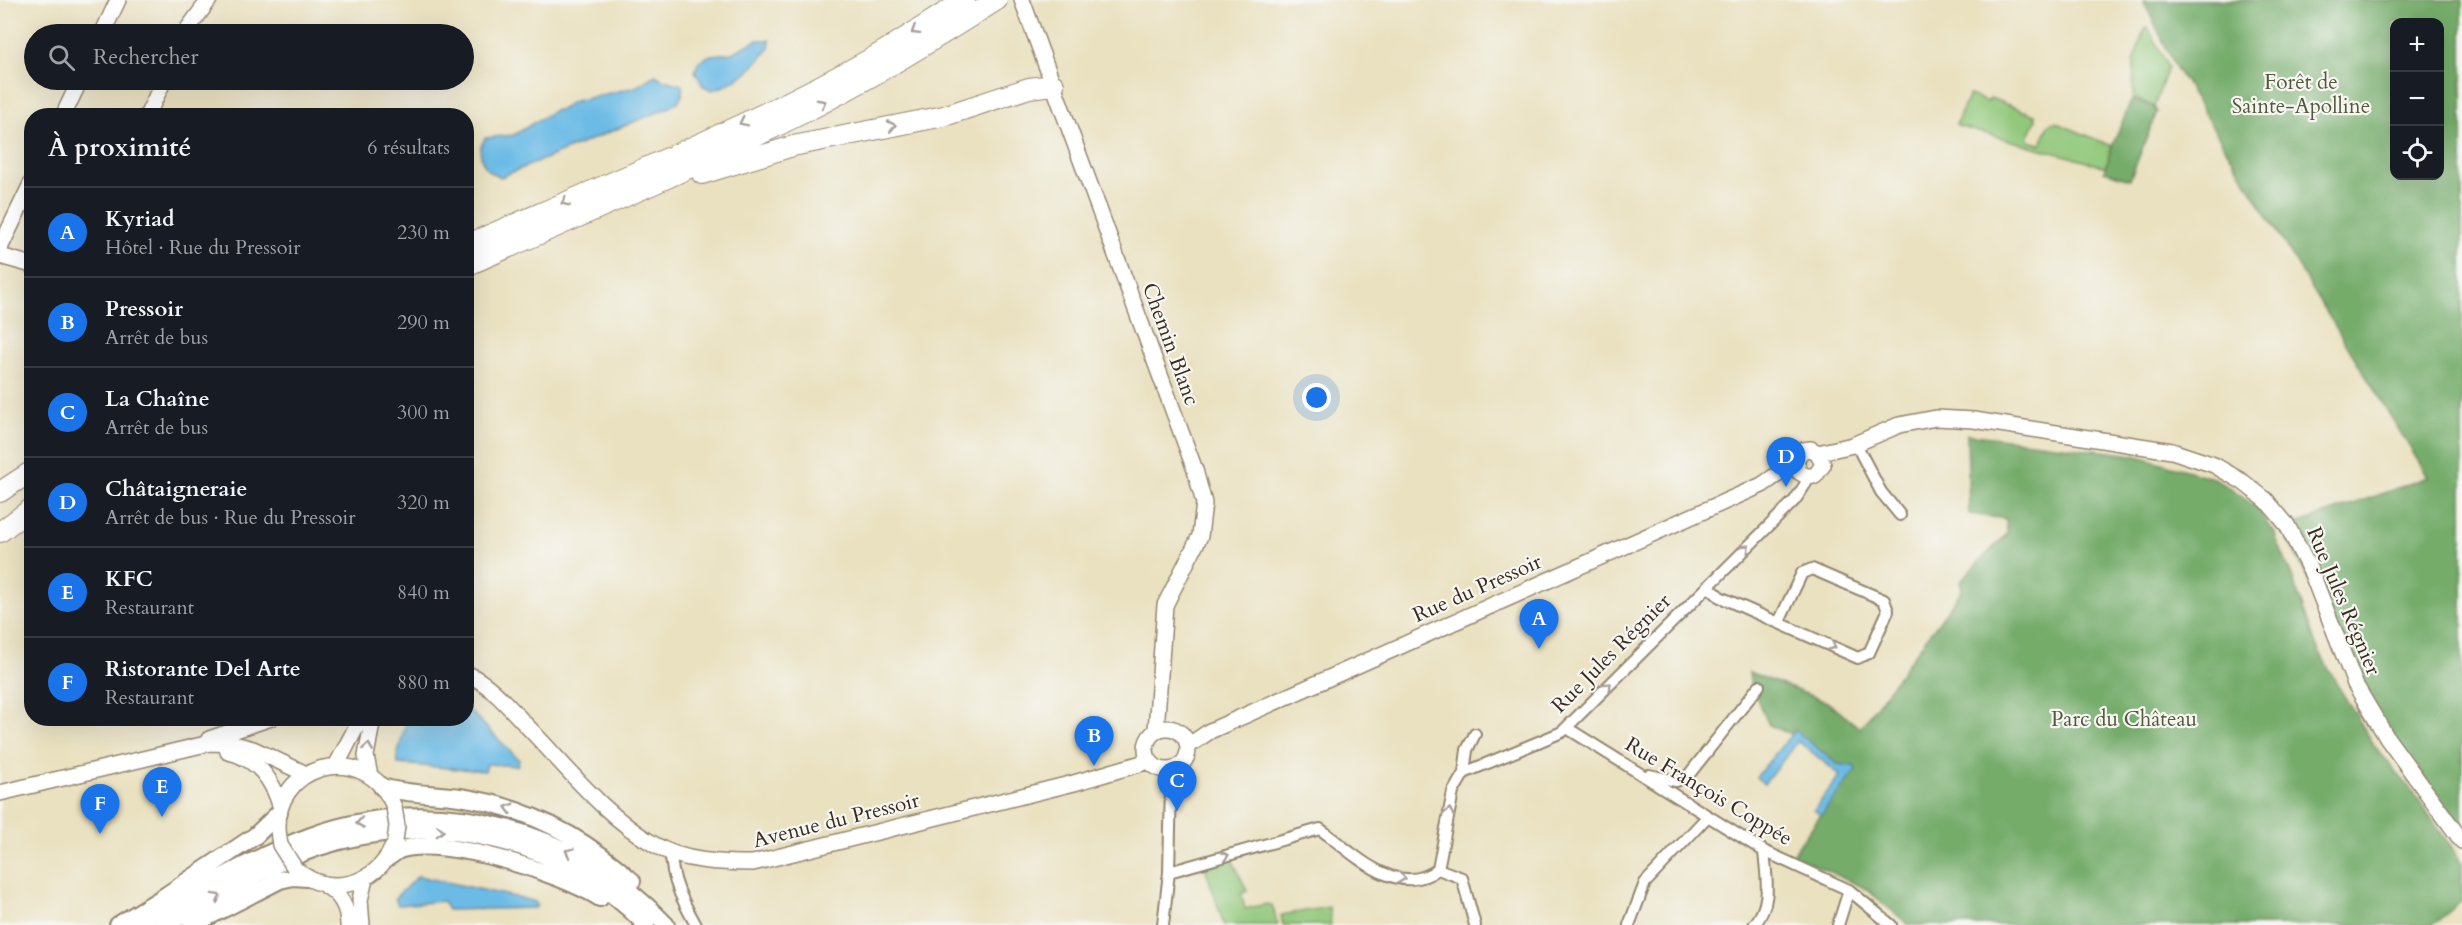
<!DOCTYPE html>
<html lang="fr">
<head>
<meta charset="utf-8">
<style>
  :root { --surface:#171b24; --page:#242831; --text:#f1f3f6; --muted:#9ea1a6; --line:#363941; --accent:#1a73e8 }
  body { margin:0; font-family:Cardo,serif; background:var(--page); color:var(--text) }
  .controls { position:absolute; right:18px; top:18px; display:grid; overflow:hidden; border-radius:12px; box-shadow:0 6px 24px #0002 }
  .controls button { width:54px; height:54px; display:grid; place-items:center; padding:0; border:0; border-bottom:2px solid var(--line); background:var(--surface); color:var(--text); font:30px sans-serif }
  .you { position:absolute; left:1317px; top:398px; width:21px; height:21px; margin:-15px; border:4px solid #fff; border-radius:50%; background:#1a73e8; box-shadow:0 0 0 9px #1a73e833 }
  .badge { display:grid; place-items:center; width:39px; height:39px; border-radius:50%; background:var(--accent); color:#fff; font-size:20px; font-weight:700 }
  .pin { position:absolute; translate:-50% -50px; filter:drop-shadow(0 2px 3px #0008) }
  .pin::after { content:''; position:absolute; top:32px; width:21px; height:18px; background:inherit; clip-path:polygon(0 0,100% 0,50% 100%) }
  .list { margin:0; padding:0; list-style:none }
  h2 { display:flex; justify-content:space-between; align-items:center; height:78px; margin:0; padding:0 24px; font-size:26px }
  h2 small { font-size:20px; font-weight:400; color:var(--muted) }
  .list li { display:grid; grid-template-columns:39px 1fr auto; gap:18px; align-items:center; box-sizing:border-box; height:90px; padding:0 24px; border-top:2px solid var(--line) }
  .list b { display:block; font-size:22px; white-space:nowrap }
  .list p { margin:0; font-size:20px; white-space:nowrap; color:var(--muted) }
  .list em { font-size:20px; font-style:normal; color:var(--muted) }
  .icon { flex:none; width:33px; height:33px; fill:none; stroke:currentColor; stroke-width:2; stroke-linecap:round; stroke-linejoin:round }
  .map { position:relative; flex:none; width:2462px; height:925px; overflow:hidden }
  .search { position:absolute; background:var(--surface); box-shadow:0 6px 24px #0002; left:24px; top:24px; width:450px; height:66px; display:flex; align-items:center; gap:15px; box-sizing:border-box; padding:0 21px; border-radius:33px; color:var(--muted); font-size:22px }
  .panel { position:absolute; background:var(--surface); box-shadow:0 6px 24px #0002; left:24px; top:108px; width:450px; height:618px; border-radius:24px }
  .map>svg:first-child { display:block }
</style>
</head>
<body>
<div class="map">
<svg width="2462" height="925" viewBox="0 0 2462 925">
  <rect width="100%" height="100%" fill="#f6f6f2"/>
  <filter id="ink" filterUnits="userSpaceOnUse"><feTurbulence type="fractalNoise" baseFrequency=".0167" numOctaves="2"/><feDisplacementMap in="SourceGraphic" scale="12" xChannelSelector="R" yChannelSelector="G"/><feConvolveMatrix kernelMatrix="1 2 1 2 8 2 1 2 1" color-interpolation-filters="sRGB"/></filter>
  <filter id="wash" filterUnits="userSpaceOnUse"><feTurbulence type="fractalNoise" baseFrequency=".008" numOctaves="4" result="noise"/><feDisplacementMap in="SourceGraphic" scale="24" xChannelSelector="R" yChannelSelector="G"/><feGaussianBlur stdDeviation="1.35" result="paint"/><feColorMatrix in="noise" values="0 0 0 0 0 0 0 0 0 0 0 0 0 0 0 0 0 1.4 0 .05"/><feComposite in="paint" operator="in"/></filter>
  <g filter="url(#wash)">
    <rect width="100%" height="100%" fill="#eae1c0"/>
    <path fill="#91c87a" stroke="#66794c" stroke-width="1.5" d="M2148,27l20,40 -14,40 -21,-10 1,-37 11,-32z
      M1969,95l19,7 2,-4 45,17 1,5 -8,18 1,3 12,3 8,-20 6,-2 57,24 -6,21 -148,-41 -2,-2z
      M1232,859l15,32 -6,3 4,15 21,-5 6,1 6,20h-54l-19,-58z
      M1329,907l2,18h-48l-2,-10z"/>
    <path fill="#74ac6a" stroke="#586b44" stroke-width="1.5" fill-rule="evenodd" d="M2143,0h319v824l-6,-5 -77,-98 -96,-192 145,-52 -253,-411zM2394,22h46v154h-46z
      M2132,99l22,8 3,5 -27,67 -26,-8 8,-25z
      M1967,434l167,21 82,24 39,27 19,27 17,41 25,71 25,46 35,57 38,45 48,70v38l-29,24h-524l-44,-37 -73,-33 55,-77 -50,-41 -28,-12 -18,-39 -2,-14 78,30 33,26 102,-138 -2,-9 47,-47 -1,-15 -37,-5z"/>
    <path fill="#6cbbe6" stroke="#547282" stroke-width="1.5" d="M757,40h13l-1,9 -22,24 -23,13 -12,4 -9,-4 -8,-15 4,-10 12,-6 21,-2z
      M655,75l9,5 18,5c2,11 -2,17 -12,22l-169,70c-15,-5 -20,-13 -21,-29l5,-10 29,-3 39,-24 10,-2 8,-7 65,-15z
      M467,708l52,52 -2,6 -30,-2 -2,7 -87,-7 -1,-8 10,-37 59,-1z
      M1795,730l42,34 17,2 2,4 -35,45 -7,-5 26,-35 -42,-34 -34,43 -8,-7z
      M418,876l111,24 6,2 2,3 -2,3 -87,2 -5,-9 -45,4 -3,-7z"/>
  </g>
  <g filter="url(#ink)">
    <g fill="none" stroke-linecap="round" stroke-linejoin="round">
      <g stroke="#92866f" stroke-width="14">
        <path id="street" d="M1856,444l25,48 19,23
          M1708,586l12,11 138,61 11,-5 19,-42 -4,-11 -72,-31 -10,4 -23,49
          M1567,728l197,123 85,39 42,35
          M1164,770l7,15
          M1464,773l3,-23 8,-16
          M1649,775l27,6 11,-4 72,-91
          M671,852c0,27 12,50 25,73
          M1438,869l24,9 13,47
          M1169,872l151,-43c33,24 77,71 118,40l15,-77 11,-19 98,-41 233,-232 15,-23
          M1163,925l6,-53 2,-87 4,-17
          M1629,925l16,-42 62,-66
          M1754,925c19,-22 12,-47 10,-74
          M1838,925l11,-35"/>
      </g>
      <g stroke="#92866f" stroke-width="18">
        <path id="secondary" d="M1022,0l173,470 9,33 -4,33 -35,69 -9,125
          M102,34l16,-34
          M184,34l25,-34
          M63,116l17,-36
          M147,116l17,-36
          M0,248l32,-66
          M0,256l32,9
          M1818,453l35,-8 46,-20 37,-7 38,2 198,31 42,14 29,17 23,18 21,25 25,49 43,110 32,54 75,103
          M466,673c24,11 41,32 59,51 41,42 79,92 130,121 28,17 67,18 98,18l321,-80 75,-22
          M1146 749a21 21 0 1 1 42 0a21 21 0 1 1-42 0Z
          M209,739l62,-21
          M1188,746l22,-15 552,-246 29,-20 12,-15 8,-1 7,4 5,12 -8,11h-9l-7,-4 -3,-12
          M228,752c28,6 44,27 52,53
          M336,766l25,-48
          M370,776l-4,-20 7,-38
          M0,793l210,-50 24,1 19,5 53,25
          M279,838c-12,-74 87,-101 115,-31
          M298,871c31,27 79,13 94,-23
          M324,885c16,9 24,21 24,40
          M362,925l-2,-25 5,-21"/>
      </g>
      <g stroke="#92866f" stroke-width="20">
        <path id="primary" d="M382,787c26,8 52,6 78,10 66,10 123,39 172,84
          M387,858c4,-2 8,-6 12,-8 44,-15 162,23 201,48
          M118,925l47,-29 90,-60 24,-23
          M137,925c56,-31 113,-67 174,-89 128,-46 263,-8 355,89
          M165,925c50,-27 100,-60 154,-78 114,-38 244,-9 327,78
          M192,925l88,-45 13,-3 14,1"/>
      </g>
      <g stroke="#92866f" stroke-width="22">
        <path id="highway" d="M702,174l91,-28 151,-30 85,-28 25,-3
          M466,245c137,-59 276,-115 406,-187 31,-18 62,-39 93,-58
          M466,266c111,-49 223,-95 331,-150 69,-34 135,-75 200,-116
          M0,492l32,-21
          M0,532l32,-24"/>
      </g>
      <use href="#street" stroke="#fff" stroke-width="10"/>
      <use href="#secondary" stroke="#fff" stroke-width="15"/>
      <use href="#primary" stroke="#fff" stroke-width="16"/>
      <use href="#highway" stroke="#fff" stroke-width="20"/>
      <g stroke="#92866f" stroke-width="18" stroke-linecap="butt">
        <path id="secondary-bridge" d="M394,807l3,19 -2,15
          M279,838l1,7 14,22"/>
      </g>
      <use href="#secondary-bridge" stroke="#fff" stroke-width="15"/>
    </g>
    <defs><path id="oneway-chevron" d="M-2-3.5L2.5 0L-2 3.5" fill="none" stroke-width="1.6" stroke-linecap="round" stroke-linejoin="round" transform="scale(1.5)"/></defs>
    <g stroke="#a79f9a">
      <use href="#oneway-chevron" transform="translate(915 31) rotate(148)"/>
      <use href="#oneway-chevron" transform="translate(822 103) rotate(-28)"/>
      <use href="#oneway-chevron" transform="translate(743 122) rotate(154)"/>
      <use href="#oneway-chevron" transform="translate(892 126) rotate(-11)"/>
      <use href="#oneway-chevron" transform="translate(565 202) rotate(157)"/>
      <use href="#oneway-chevron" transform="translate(1746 548) rotate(-45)"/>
      <use href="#oneway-chevron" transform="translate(1832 646) rotate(24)"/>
      <use href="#oneway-chevron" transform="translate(1608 686) rotate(-45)"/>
      <use href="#oneway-chevron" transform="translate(368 747) rotate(-81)"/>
      <use href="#oneway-chevron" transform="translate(509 808) rotate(-164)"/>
      <use href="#oneway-chevron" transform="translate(1449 812) rotate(-79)"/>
      <use href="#oneway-chevron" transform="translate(360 823) rotate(170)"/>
      <use href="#oneway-chevron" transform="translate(440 831) rotate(2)"/>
      <use href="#oneway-chevron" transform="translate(569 852) rotate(-154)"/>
      <use href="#oneway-chevron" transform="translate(1225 856) rotate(-16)"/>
      <use href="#oneway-chevron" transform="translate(1402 878) rotate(8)"/>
      <use href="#oneway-chevron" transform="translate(217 897) rotate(-29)"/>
    </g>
  </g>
  <g text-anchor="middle" stroke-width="4.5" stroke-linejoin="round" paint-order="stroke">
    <g font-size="21" fill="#55593a" stroke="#f6f6f2">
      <text x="2301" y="89">Forêt de<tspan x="2301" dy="24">Sainte-Apolline</tspan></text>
      <text x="2124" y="726">Parc du Château</text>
    </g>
    <g font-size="21" fill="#3b2a1e" stroke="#f6f6f2">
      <text transform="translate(1171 344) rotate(70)" y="7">Chemin Blanc</text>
      <text transform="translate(1477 588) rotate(-24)" y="7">Rue du Pressoir</text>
      <text transform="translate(2344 601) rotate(67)" y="7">Rue Jules Régnier</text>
      <text transform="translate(1611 653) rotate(-45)" y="7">Rue Jules Régnier</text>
      <text transform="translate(1709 791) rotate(31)" y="7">Rue François Coppée</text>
      <text transform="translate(836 820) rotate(-14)" y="7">Avenue du Pressoir</text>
    </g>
  </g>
</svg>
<div class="controls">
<button>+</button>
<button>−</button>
<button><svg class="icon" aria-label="locate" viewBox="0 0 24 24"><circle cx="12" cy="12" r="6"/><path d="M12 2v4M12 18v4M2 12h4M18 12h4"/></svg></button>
</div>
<div class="you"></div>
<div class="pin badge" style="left:1539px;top:649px">A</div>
<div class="pin badge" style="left:1094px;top:766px">B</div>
<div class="pin badge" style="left:1177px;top:811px">C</div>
<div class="pin badge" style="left:1786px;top:487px">D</div>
<div class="pin badge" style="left:162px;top:817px">E</div>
<div class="pin badge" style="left:100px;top:834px">F</div>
<div class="search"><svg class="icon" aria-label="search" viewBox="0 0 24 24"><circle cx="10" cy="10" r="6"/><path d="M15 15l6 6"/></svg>Rechercher</div>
<section class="panel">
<h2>À proximité<small>6 résultats</small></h2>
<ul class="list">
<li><span class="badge">A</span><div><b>Kyriad</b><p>Hôtel · Rue du Pressoir</p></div><em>230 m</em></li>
<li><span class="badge">B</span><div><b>Pressoir</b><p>Arrêt de bus</p></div><em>290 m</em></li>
<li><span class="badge">C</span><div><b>La Chaîne</b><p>Arrêt de bus</p></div><em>300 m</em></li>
<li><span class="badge">D</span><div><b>Châtaigneraie</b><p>Arrêt de bus · Rue du Pressoir</p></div><em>320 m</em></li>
<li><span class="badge">E</span><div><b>KFC</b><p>Restaurant</p></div><em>840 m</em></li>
<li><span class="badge">F</span><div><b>Ristorante Del Arte</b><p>Restaurant</p></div><em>880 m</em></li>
</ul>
</section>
</div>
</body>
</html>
